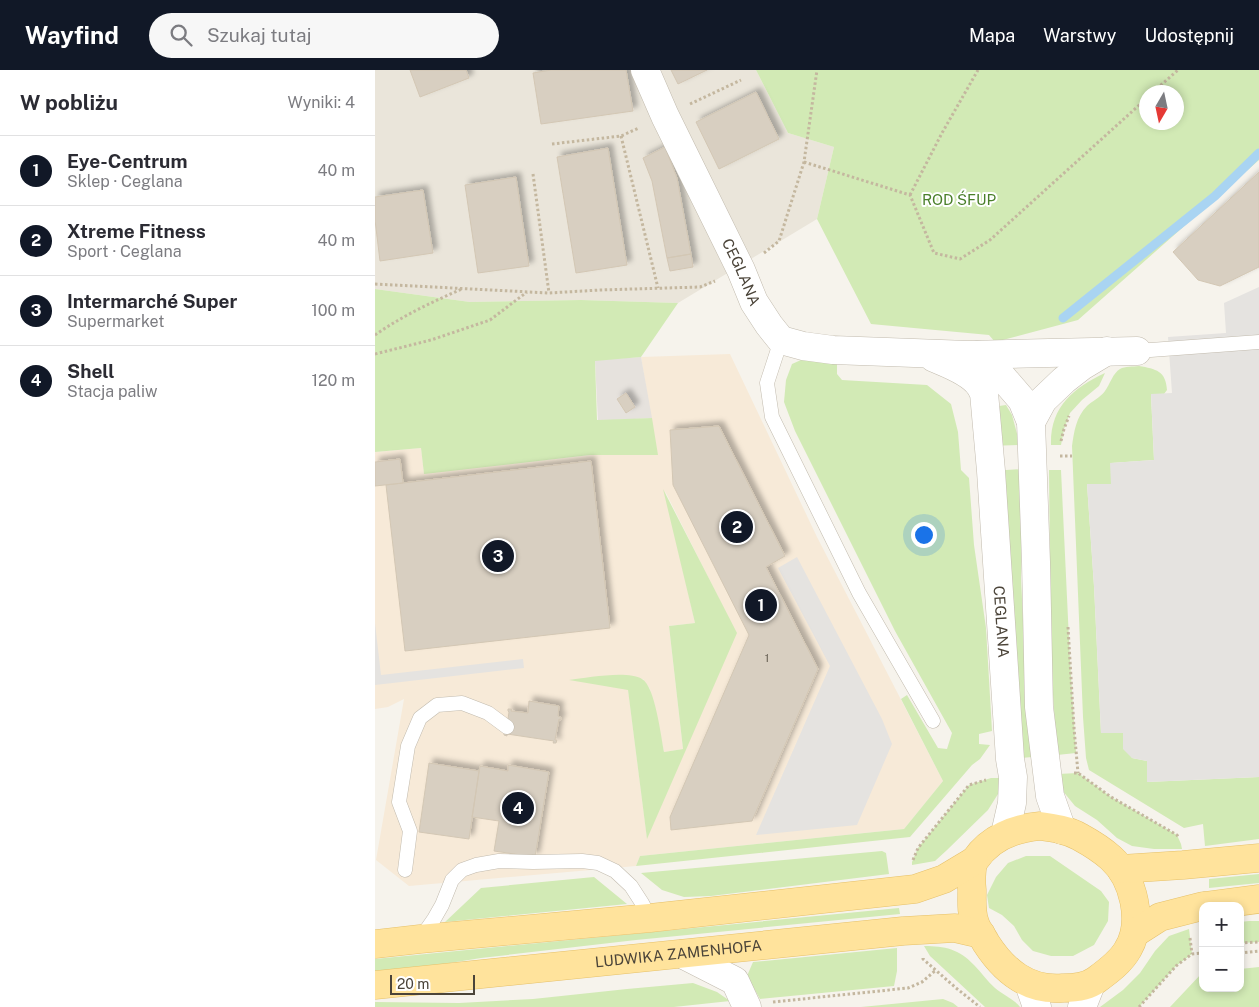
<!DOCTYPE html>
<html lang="pl">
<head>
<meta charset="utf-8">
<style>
  :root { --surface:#fff; --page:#f7f7f7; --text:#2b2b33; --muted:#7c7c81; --line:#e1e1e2; --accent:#111827 }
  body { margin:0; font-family:"Public Sans",sans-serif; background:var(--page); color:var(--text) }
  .controls { position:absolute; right:15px; bottom:15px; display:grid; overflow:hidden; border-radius:10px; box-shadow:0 2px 8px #0003 }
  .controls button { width:45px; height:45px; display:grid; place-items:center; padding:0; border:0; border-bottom:1px solid var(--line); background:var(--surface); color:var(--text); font:25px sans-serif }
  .compass { position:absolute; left:764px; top:15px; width:45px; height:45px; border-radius:50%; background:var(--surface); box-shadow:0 2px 8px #0003; rotate:189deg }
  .scale { position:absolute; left:15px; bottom:12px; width:85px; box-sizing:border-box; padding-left:5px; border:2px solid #4b4439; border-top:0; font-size:14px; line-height:18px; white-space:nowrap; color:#4b4439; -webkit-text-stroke:4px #fff; paint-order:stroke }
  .you { position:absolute; left:548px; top:464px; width:18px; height:18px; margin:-12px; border:4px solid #fff; border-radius:50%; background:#1a73e8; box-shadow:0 0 0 8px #1a73e833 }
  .badge { display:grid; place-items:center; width:32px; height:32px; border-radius:50%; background:var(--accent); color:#fff; font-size:16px; font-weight:700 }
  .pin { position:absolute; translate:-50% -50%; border:2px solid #fff; box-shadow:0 1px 5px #0006 }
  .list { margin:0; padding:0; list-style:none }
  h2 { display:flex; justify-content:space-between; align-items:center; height:65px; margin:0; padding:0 20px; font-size:21px }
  h2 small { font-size:16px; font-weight:400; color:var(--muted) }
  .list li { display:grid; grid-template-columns:32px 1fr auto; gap:15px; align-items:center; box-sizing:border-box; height:70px; padding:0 20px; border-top:1px solid var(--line) }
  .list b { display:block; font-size:19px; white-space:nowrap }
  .list p { margin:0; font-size:16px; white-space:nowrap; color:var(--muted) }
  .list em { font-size:16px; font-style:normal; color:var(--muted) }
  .icon { flex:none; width:28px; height:28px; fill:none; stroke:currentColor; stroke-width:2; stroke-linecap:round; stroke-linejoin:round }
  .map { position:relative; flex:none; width:884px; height:937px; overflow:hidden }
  header { display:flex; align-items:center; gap:30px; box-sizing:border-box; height:70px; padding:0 25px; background:var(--accent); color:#fff }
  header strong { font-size:24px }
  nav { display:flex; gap:28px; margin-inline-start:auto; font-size:18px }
  .search { width:350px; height:45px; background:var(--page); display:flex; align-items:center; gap:12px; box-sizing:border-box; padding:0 18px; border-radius:28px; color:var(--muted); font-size:19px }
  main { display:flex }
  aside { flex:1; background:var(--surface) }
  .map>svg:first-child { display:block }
</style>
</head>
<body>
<header>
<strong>Wayfind</strong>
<div class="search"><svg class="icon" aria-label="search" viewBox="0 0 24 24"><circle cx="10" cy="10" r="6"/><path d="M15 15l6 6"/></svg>Szukaj tutaj</div>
<nav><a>Mapa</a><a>Warstwy</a><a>Udostępnij</a></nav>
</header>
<main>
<aside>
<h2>W pobliżu<small>Wyniki: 4</small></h2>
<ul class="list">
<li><span class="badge">1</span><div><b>Eye-Centrum</b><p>Sklep · Ceglana</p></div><em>40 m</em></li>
<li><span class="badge">2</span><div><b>Xtreme Fitness</b><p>Sport · Ceglana</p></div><em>40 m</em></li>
<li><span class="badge">3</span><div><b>Intermarché Super</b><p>Supermarket</p></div><em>100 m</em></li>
<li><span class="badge">4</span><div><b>Shell</b><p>Stacja paliw</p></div><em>120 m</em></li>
</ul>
</aside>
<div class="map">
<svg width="884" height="937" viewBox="0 0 884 937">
  <defs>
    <filter id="shadow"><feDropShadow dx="4.5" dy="-4.5" stdDeviation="2.5" flood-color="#0004"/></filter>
  </defs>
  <rect width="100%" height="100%" fill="#f6f3ec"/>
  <path fill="#eae5da" d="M0,0h381l32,63 46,14 -17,72 -139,84 -97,-3 -111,2 -95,-13z"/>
  <path fill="#f7ead8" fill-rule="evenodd" d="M355,284l87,183 126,244 -39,48 -264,27 -4,10 -227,20 -33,-26 28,-161 -16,8 -13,2v-257l46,-4 3,25 166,-18h67l-16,-98zM290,421l71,142 -89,205 -19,-149 -56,-9 37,-4 34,3 7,10 14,63 19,-3 -14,-123 26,-3z"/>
  <path fill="#e6e2dd" d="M266,287l11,61 -54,3 -3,-61z"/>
  <path fill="#d2eab5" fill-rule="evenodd" d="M381,0h503v90l-181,160 -83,22 -6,-7 -118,-11 -54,-105 17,-72 -46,-14zM772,22h30v30h-30z
    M0,219l95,13 111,-2 97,3 -37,54 -46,4 2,59 55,-2 6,37h-68l-166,19 -3,-26 -46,4z
    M426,290l36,1v13l5,6 85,5 24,19 7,28 3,38 8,8 5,67 12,83 6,103 -13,3v10l11,1 -10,14 -8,6 -62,72 -274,29 4,-10 264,-27 39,-48 -42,-82 6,-4 31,53 9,1 5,-16 -57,-102 -100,-200 -11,-29 2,-22 6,-16z
    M764,296c17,3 27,5 28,24l-3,4 -13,1 3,65 -43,3v21h-24l7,102 7,147h22l9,25 15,3v21l112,-5v62l-54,7 -2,-22 -19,4 -95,-58 -3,-12 -3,-41 -11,-271c2,-14 4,-29 15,-40 5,-5 13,-8 18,-15 5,-7 8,-18 15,-22 5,-3 13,-2 19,-3z
    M730,303l-6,13 -17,14 -12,13 -6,16 -3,16h-10c-1,-38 22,-57 54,-72z
    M631,335l6,10 8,30 -31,1 10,-40z
    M647,399v68l-1,41 4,84 7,95 -22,2 -19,-288z
    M674,400h12l9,191 6,92 -19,2 -6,-91z
    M288,419l74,144 -90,206 -19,-149 -59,-10c18,-2 58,-10 73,-1 13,7 19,57 22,73l19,-3 -14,-123 26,-3z
    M703,703l33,24 66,38 4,9 1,5h-28l-22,-3 -15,-8 -20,-18 -22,-14 -13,-16 -4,-16z
    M616,708h11l-4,16 -10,16 -41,40 -12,11 -23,4v-3l6,-14 51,-63z
    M507,781l4,2 3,21 -178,22 -27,1 -22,-7 -21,-17z
    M651,786h24l51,35 8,11 -1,19 -14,24 -21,11h-22l-18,-5 -11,-11 -8,-14 -12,-11 -13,-7 -2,-13 9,-18 12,-14z
    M884,804v9l-50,5v-9z
    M219,807l33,27 -182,18 36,-34z
    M524,838l1,6 -264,26 -155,18 -106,17v-16z
    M874,851h10v21l-19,1v-21z
    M814,859l3,25 -16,12 -37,41h-39l23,-17 17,-17 15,-22 14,-15z
    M549,876c21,0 35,3 50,19 7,7 13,16 21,23 8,7 19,11 25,19h-35l-55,-51z
    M522,878v23l-3,15 -134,13 -13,-23 6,-14z
    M884,897v40h-89l32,-34 1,15h37v-19z
    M318,913l24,9 13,9 -56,6h-299v-5l84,1 74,-4 94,-10z
    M568,929l10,4 5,4h-97z"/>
  <path fill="#e5e3e0" d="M884,217v490l-112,5v-21l-15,-3 -9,-9v-16h-22l-7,-147 -7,-102h24l-1,-21 44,-3 -3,-66 21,-1 -4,-56 58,-4 -2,-30z
    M422,487l85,162 10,25 -35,81 -101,10 74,-169 -52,-98z
    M0,553l6,52 142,-16 1,9 -149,17z"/>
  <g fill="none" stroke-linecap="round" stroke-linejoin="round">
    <path stroke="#a9d4f2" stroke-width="9" d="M688,248l152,-122 44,-43"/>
  </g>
  <path fill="#d8cfc1" stroke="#d3c7b4" filter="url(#shadow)" d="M35,0h56l3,8 -49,19z
    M176,0h75l7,41 -92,13 -8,-51z
    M296,0h36l-29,14z
    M381,22l23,47 -60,30 -23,-47z
    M290,77l12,31 14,76 -24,4 -15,-77 -9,-23z
    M233,78l19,117 -51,8 -19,-116z
    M884,102v95l-39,19 -22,-6 -25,-28z
    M141,107l13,89 -51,7 -13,-88z
    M48,120l10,63 -53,8 -5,-41v-23z
    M316,184l2,13 -23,4 -3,-13z
    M251,323l9,14 -9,6 -9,-14z
    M344,356l66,130 -19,11 52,102 -66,152 -81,9 -1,-13 79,-182 -76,-150 -3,-55z
    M25,389l3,24 -28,3v-24z
    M216,391l19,167 -205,23 -19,-166z
    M154,631l30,5 -1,10 3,1v3l-2,-1 -4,21h2l-1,3h-3l1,-2 -47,-7v2l-3,-1v-3l2,1 3,-21 -1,-1v-2h4l-1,2 17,2z
    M54,693l50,8 -10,68 -50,-7z
    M133,695l41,7 -14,85 -41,-6 5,-30 -27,-4 8,-51 28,5z"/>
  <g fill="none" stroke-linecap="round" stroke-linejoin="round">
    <g stroke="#c2bbae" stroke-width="15">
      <path id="service" d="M406,270l-14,43 5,34 87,176 74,128
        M762,281l122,-9
        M30,800l5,-39 -11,-29 9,-56 12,-28 17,-13 25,-2 26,10 19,14
        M45,869l14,-20 8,-14 10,-25 10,-10 14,-5 23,-4 34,1 49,-1 16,2 17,8 16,15 11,17 8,15"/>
    </g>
    <g stroke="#c2bbae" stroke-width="29">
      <g id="minor">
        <path id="s1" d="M270,0l20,46 76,154 13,32 15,23 12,15 22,6 30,4 135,5 169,-4"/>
        <path d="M603,285l19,16 25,29 9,22 5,140 3,145 11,89 12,34"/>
        <path id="s2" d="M559,288c14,6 37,14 46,28 2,2 2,5 4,7l7,78 19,288 3,18 -1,26 -7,31"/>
        <path d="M656,352l12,-22 21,-20 18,-14 25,-15"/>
        <path d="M307,884l53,27 12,26"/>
        <path d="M654,914l8,23"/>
        <path d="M707,937l9,-23"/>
      </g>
    </g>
    <g stroke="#e6c16a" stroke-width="29">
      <g id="primary">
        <path d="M665,756c14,2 28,4 40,11 11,6 22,13 31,21 23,21 33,64 17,91 -7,13 -21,23 -32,31 -9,7 -22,8 -33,8 -35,3 -59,-17 -77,-45 -3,-6 -9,-13 -11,-20 -4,-10 -3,-22 -3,-33 -1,-8 -1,-24 3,-30 15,-22 40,-32 65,-34z"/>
        <path d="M746,799l62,-4 76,-7"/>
        <path d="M831,836l53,-7"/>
        <path d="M760,863l25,-16 43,-11"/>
        <path d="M0,874l45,-5 230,-21 265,-29 29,-10 30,-18"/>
        <path id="s3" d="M0,915l528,-54 52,-3 26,6"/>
      </g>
    </g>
    <path stroke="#c4b79f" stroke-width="3" stroke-dasharray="2.5 2.5" stroke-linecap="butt" d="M778,22l25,-22
      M315,34l51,-24
      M246,66l37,152
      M177,74l69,-8 18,-8
      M429,92l106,33 24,58 26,6 30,-19 157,-142
      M158,104l16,119
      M535,125l32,-62 36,-63
      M389,183l15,-12 25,-79 13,-92
      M0,214l174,9 51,-3 100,-3 15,-6
      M0,265c27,-19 57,-33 87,-46
      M0,284l56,-14 59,-20 37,-28
      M686,371l3,-12 5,-13
      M685,386h12
      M693,557l6,101 4,45
      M699,703h4l33,24 66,38 1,2
      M538,790l5,-12 51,-63 17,-5
      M815,868l2,16
      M865,873l19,-1
      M865,883l19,-2
      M548,888v1l33,29 24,19
      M398,932l135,-14 14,-6 14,-12
      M764,937l37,-41 16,-12 11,-1"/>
    <use href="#service" stroke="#fff" stroke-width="14"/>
    <use href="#minor" stroke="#fff" stroke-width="28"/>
    <use href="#primary" stroke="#ffe39c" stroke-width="28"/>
  </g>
  <g text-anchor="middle" stroke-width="4" stroke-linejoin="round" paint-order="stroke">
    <g font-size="12" fill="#6e675b">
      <text x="392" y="592">1</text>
    </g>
    <g font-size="15" fill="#4a7f2a" stroke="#fff">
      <text x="584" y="135">ROD ŚFUP</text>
    </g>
    <g font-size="15" fill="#4b4439" stroke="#fff">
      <text dy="5" stroke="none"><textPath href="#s1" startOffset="224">CEGLANA</textPath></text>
      <text dy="5" stroke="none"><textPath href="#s2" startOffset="292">CEGLANA</textPath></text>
      <text dy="5" stroke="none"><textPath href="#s3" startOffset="305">LUDWIKA ZAMENHOFA</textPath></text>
    </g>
  </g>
</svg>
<div class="controls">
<button>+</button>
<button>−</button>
</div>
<svg class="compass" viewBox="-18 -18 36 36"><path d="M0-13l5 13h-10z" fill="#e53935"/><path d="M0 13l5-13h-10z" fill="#7c7c81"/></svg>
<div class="scale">20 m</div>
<div class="you"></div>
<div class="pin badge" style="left:386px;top:535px">1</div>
<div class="pin badge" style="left:362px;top:457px">2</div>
<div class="pin badge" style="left:123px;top:486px">3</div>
<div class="pin badge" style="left:143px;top:738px">4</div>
</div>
</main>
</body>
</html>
